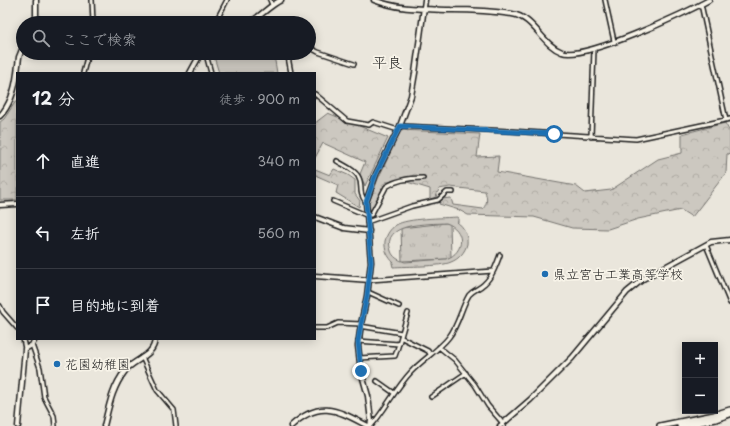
<!DOCTYPE html>
<html lang="ja">
<head>
<meta charset="utf-8">
<style>
  :root { --surface:#171b24; --page:#20242c; --text:#f1f3f6; --muted:#9ea1a6; --line:#363941 }
  body { margin:0; font-family:"Playpen Sans","Klee One",sans-serif; background:var(--page); color:var(--text) }
  .controls { position:absolute; right:12px; bottom:12px; display:grid; overflow:hidden; border-radius:0px; box-shadow:0 2px 10px #0003 }
  .controls button { width:36px; height:36px; display:grid; place-items:center; padding:0; border:0; border-bottom:1px solid var(--line); background:var(--surface); color:var(--text); font:20px sans-serif }
  .stop { position:absolute; width:12px; height:12px; margin:-9px; border:3px solid #1f6fb2; border-radius:50%; background:#fff }
  .stop.end { background:#1f6fb2; border-color:#fff; box-shadow:0 1px 4px #0008 }
  .list { margin:0; padding:0; list-style:none }
  h2 { display:flex; justify-content:space-between; align-items:center; height:52px; margin:0; padding:0 16px; font-size:17px }
  h2 small { font-size:13px; font-weight:400; color:var(--muted) }
  .list li { display:grid; grid-template-columns:26px 1fr auto; gap:12px; align-items:center; box-sizing:border-box; height:72px; padding:0 16px; border-top:1px solid var(--line) }
  .list b { display:block; font-size:15px; white-space:nowrap }
  .list em { font-size:13px; font-style:normal; color:var(--muted) }
  .icon { flex:none; width:22px; height:22px; fill:none; stroke:currentColor; stroke-width:2; stroke-linecap:round; stroke-linejoin:round }
  .map { position:relative; flex:none; width:730px; height:426px; overflow:hidden }
  .search { position:absolute; background:var(--surface); box-shadow:0 2px 10px #0003; left:16px; top:16px; width:300px; height:44px; display:flex; align-items:center; gap:10px; box-sizing:border-box; padding:0 14px; border-radius:22px; color:var(--muted); font-size:15px }
  .panel { position:absolute; background:var(--surface); box-shadow:0 2px 10px #0003; left:16px; top:72px; width:300px; height:268px; border-radius:0px }
  .map>svg:first-child { display:block }
</style>
</head>
<body>
<div class="map">
<svg width="730" height="426" viewBox="0 0 730 426">
  <defs>
    <pattern id="grass-tufts" width="24" height="20" patternUnits="userSpaceOnUse"><rect width="24" height="20" fill="#ccc8c0"/><path d="M3 7l-1-3M5 7V3M7 7l1-3M15 17l-1-3M17 17v-4M19 17l1-3" fill="none" stroke="#afaba4"/></pattern>
    <pattern id="forest-crowns" width="20" height="18" patternUnits="userSpaceOnUse"><rect width="20" height="18" fill="#ccc8c0"/><path d="M2 6a3 3 0 1 1 6 0M12 15a3 3 0 1 1 6 0" fill="none" stroke="#afaba4"/></pattern>
  </defs>
  <rect width="100%" height="100%" fill="#eae6dc"/>
  <filter id="ink" filterUnits="userSpaceOnUse"><feTurbulence type="fractalNoise" baseFrequency=".025" numOctaves="2"/><feDisplacementMap in="SourceGraphic" scale="8" xChannelSelector="R" yChannelSelector="G"/><feConvolveMatrix kernelMatrix="1 2 1 2 8 2 1 2 1" color-interpolation-filters="sRGB"/></filter>
  <g filter="url(#ink)">
    <path fill="url(#grass-tufts)" stroke="#74726e" d="M446,223l4,1 1,33 -5,2 -44,2 -1,-33z"/>
    <path fill="url(#forest-crowns)" stroke="#74726e" d="M16,101h1v99h-17v-78l4,-3z
      M328,113l60,25 -23,48 -5,-12 5,-12 -42,-19 -8,15v-35z
      M725,123l5,9v21l-3,1 -1,19 -34,44 -11,-7 -43,9 -30,10 -36,-1 -38,-11 -66,-2 -9,-5 -20,-6 3,-5 9,-1 2,7 30,4c5,-7 4,-11 2,-18l-35,-4 -11,2 -3,8 -6,2v-10l-23,-7h-21l-15,29 -3,-6 10,-26 23,-49 79,4 -3,23 22,-1 -2,16 79,14 9,7 26,-3 47,-31 24,-6v-19z
      M315,169l15,6 4,-6 14,6 7,5v14l5,7 -1,6 -23,-14 2,-8 -23,-10z"/>
    <path fill="#ccc8c0" stroke="#74726e" fill-rule="evenodd" d="M219,53h49l7,8 2,12h-58l-4,-13z
      M458,217v5h-1c7,5 11,13 10,22 -2,8 -8,15 -16,18 -10,5 -45,4 -58,5l-1,-4h2c-6,-6 -10,-13 -9,-22 2,-7 5,-12 11,-16 11,-7 47,-7 62,-8zM446,223c19,6 20,29 0,36l-41,3c-7,-2 -12,-5 -14,-11 -11,-29 38,-27 55,-28z"/>
    <g fill="none" stroke-linecap="round" stroke-linejoin="round">
      <g stroke="#1c1c1c" stroke-width="6">
        <path id="minor" d="M92,0l1,23
          M270,0l2,5
          M605,0l9,41
          M701,4l25,116
          M215,23l12,-23
          M309,47l9,5 36,12
          M209,53l-2,5 4,15
          M285,53l3,4 3,16
          M83,73l5,-20
          M315,94l32,27 22,4 4,-3 25,8
          M400,126l110,5 126,8 94,-20
          M591,137l3,-88
          M337,161c6,4 17,8 21,15 6,10 -1,15 8,26
          M333,201l33,14h5l15,-28c10,-7 24,-9 37,-9
          M367,222l45,-16 26,-6 9,-8h6
          M706,245l24,58
          M370,280l123,-9
          M368,292l31,14
          M0,306l3,6 14,16
          M360,326l42,7
          M315,328h12l11,-5 23,1
          M402,338l26,13 2,3
          M23,339l2,10
          M358,341l41,3
          M32,345l8,23 4,29 10,19 1,10
          M439,347l16,13 20,25 13,21 13,15 3,5
          M142,357l15,33 17,20 2,16
          M359,358l36,-2c5,-14 8,-28 13,-43
          M377,381l17,12
          M431,397l35,-24
          M371,426c15,-17 24,-37 40,-54 11,-12 29,-23 38,-35 10,-13 12,-29 20,-42 4,-5 10,-6 15,-11 8,-7 12,-18 16,-29"/>
      </g>
      <g stroke="#1c1c1c" stroke-width="7">
        <path id="tertiary" d="M374,0c25,10 51,9 78,10 20,0 40,1 60,4 22,3 30,31 50,38 21,9 124,-39 147,-52
          M34,23l2,-7v-16
          M249,23c12,-7 20,-17 32,-23
          M17,73l2,-16 4,-10
          M190,73l11,-20
          M0,116c11,-12 15,-26 17,-43
          M0,205l17,-1
          M315,217l29,11 25,3
          M315,276l55,4
          M18,426l7,-77 7,-4 3,-6
          M104,426c5,-20 8,-38 21,-55 9,-12 29,-14 30,-32
          M291,426c29,-27 46,-16 77,0
          M370,426l1,-5 -3,-25 -7,-25 -3,-25 3,-22 6,-28 4,-34 -5,-60 10,-28 24,-48 11,-30 4,-23 10,-73
          M500,426l30,-26 42,-42 55,-66 16,-13 68,-37 19,-2"/>
      </g>
      <g stroke="#1c1c1c" stroke-width="8">
        <path id="primary" d="M660,426l54,-11 16,-5
          M680,426l36,-7 14,-5"/>
      </g>
      <use href="#minor" stroke="#f7f3e8" stroke-width="3"/>
      <use href="#tertiary" stroke="#f7f3e8" stroke-width="4"/>
      <use href="#primary" stroke="#f7f3e8" stroke-width="5"/>
    </g>
  </g>
  <g fill="none" stroke-linecap="round" stroke-linejoin="round" filter="url(#ink)">
    <path stroke="#1f6fb2" stroke-width="5" d="M361,371l-3,-29 3,-18 6,-28 4,-34 -5,-60 10,-28 24,-48 154,8"/>
  </g>
  <g fill="#1f6fb2" stroke="#f7f3e8" stroke-width="1.5">
    <circle cx="545" cy="274" r="4"/>
    <circle cx="57" cy="364" r="4"/>
  </g>
  <g text-anchor="middle" stroke-width="3.5" stroke-linejoin="round" paint-order="stroke">
    <g font-size="13" fill="#1c1c1c" stroke="#f7f3e8" text-anchor="start">
      <text x="553" y="279">県立宮古工業高等学校</text>
      <text x="65" y="369">花園幼稚園</text>
    </g>
    <g font-size="15" fill="#1c1c1c" stroke="#f7f3e8">
      <text x="387" y="68">平良</text>
    </g>
  </g>
</svg>
<div class="controls">
<button>+</button>
<button>−</button>
</div>
<div class="stop" style="left:554px;top:134px"></div>
<div class="stop end" style="left:361px;top:371px"></div>
<div class="search"><svg class="icon" aria-label="search" viewBox="0 0 24 24"><circle cx="10" cy="10" r="6"/><path d="M15 15l6 6"/></svg>ここで検索</div>
<section class="panel">
<h2>12 分<small>徒歩 · 900 m</small></h2>
<ul class="list">
<li><svg class="icon" aria-label="ahead" viewBox="0 0 24 24"><path d="M12 20V5M6 11l6-6 6 6"/></svg><div><b>直進</b></div><em>340 m</em></li>
<li><svg class="icon" aria-label="left" viewBox="0 0 24 24"><path d="M17 20v-9H6M10 6l-5 5 5 5"/></svg><div><b>左折</b></div><em>560 m</em></li>
<li><svg class="icon" aria-label="arrive" viewBox="0 0 24 24"><path d="M6 21V4h12l-3 4 3 4H6"/></svg><div><b>目的地に到着</b></div></li>
</ul>
</section>
</div>
</body>
</html>
